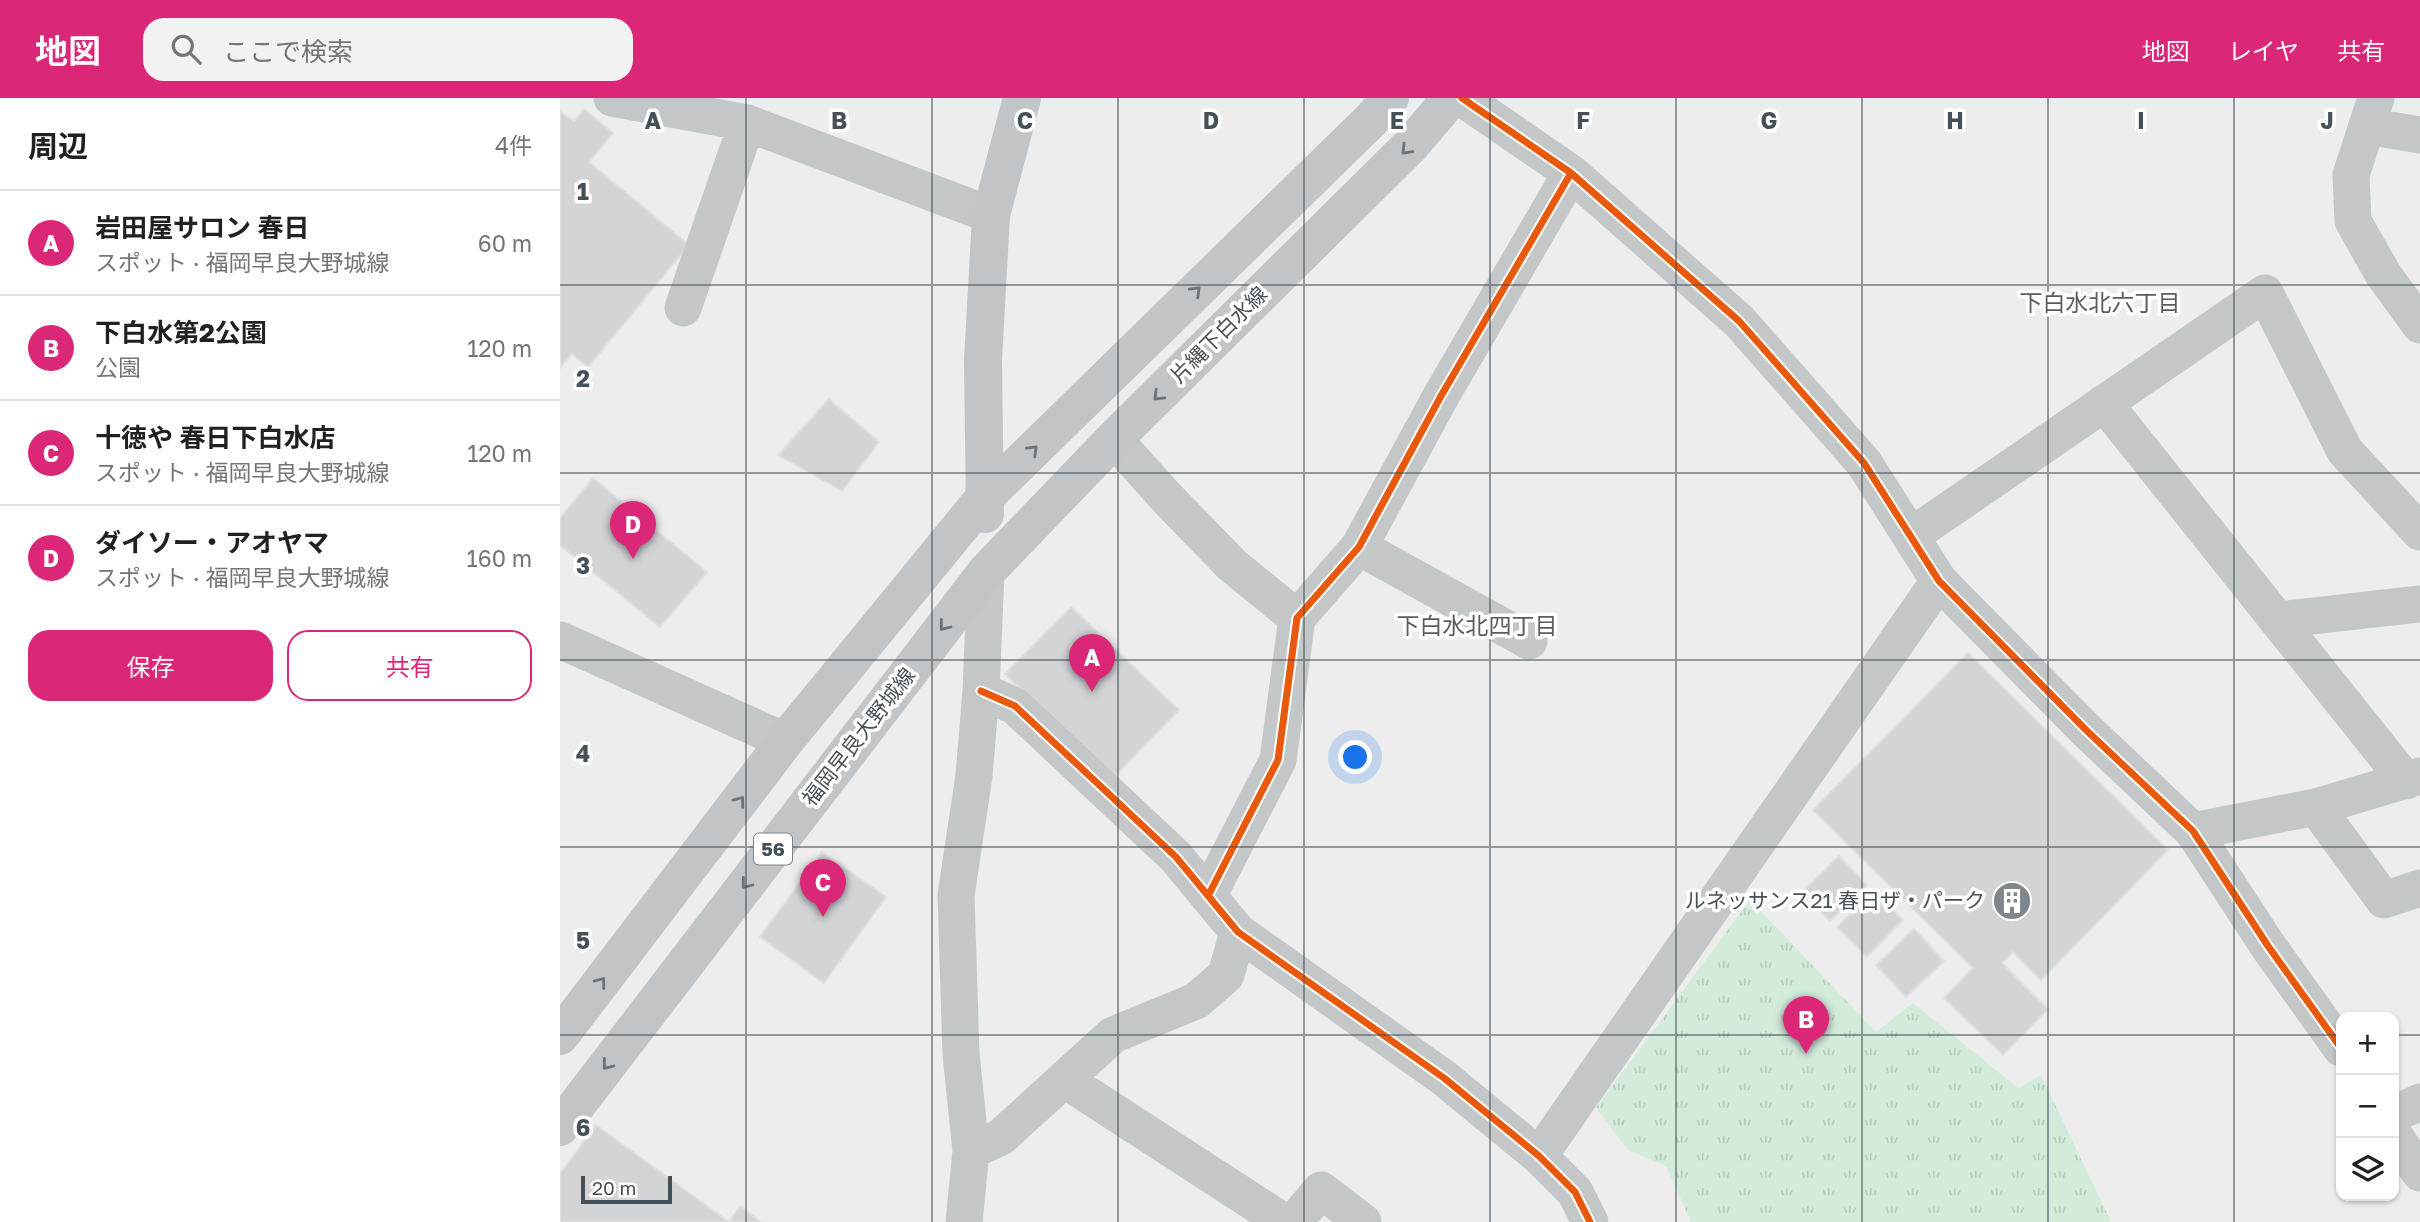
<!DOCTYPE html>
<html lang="ja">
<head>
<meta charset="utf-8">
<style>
  :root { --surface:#fff; --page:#f2f2f2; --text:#202124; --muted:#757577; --line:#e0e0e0; --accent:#db2777 }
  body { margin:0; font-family:"Golos Text","Noto Sans JP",sans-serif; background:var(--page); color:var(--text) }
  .controls { position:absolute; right:21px; bottom:21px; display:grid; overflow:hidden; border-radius:14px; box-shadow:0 2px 5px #0004 }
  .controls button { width:63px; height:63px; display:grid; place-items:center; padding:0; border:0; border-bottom:2px solid var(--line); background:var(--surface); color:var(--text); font:35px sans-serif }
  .scale { position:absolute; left:21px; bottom:18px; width:91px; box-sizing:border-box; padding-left:7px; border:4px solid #465057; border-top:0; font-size:19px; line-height:24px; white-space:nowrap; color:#465057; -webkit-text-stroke:5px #fff; paint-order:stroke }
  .you { position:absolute; left:796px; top:660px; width:24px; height:24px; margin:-18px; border:5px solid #fff; border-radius:50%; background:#1a73e8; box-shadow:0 0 0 10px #1a73e833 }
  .badge { display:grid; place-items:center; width:46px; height:46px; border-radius:50%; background:var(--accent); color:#fff; font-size:23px; font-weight:700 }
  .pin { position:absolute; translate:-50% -58px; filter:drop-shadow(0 2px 4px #0008) }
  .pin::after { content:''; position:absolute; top:37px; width:24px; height:21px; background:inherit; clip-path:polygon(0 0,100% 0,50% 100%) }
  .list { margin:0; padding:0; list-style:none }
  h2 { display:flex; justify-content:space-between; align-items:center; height:91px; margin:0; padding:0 28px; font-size:30px }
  h2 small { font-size:23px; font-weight:400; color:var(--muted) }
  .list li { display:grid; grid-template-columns:46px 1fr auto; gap:21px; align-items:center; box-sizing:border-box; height:105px; padding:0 28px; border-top:2px solid var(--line) }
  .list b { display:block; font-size:26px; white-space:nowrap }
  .list p { margin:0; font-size:23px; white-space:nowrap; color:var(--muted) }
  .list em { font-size:23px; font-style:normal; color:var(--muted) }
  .actions { display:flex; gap:14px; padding:21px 28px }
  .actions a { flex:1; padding:16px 0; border:2px solid var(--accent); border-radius:21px; text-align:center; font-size:24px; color:var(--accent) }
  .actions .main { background:var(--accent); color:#fff }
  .icon { flex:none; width:38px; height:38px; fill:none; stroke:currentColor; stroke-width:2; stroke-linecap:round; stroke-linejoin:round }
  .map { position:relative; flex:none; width:1860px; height:1124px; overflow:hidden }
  header { display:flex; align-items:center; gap:42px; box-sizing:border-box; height:98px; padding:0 35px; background:var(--accent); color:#fff }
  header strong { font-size:33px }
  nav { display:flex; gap:38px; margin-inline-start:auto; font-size:24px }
  .search { width:490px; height:63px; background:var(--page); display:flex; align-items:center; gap:18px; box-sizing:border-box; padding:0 24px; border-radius:21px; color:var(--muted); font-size:26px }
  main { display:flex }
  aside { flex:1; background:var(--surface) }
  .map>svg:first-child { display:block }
</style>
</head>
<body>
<header>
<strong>地図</strong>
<div class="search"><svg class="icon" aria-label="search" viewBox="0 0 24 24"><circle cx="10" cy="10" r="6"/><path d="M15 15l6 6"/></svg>ここで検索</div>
<nav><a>地図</a><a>レイヤ</a><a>共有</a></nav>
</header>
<main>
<aside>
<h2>周辺<small>4件</small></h2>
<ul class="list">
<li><span class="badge">A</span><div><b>岩田屋サロン 春日</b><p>スポット · 福岡早良大野城線</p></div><em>60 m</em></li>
<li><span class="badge">B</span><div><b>下白水第2公園</b><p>公園</p></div><em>120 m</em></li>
<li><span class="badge">C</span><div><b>十徳や 春日下白水店</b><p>スポット · 福岡早良大野城線</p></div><em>120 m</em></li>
<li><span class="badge">D</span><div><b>ダイソー・アオヤマ</b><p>スポット · 福岡早良大野城線</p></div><em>160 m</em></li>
</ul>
<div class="actions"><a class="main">保存</a><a>共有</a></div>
</aside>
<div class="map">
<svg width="1860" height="1124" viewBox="0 0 1860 1124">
  <defs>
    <pattern id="park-tufts" width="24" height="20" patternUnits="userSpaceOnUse" patternTransform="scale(1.75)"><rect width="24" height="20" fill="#d3ebdb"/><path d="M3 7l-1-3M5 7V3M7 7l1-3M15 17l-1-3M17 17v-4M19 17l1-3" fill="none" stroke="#b6cbbe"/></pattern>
  </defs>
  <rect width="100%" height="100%" fill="#ededed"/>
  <path fill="url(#park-tufts)" d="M1190,802l126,132 37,-29 105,85 23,-13 70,147h-420l-25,-56 -38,-16 -32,-42z"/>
  <path fill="#d3d4d6" stroke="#dedfe0" stroke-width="2" d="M24,11l29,24 -24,29 100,83 -101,122 -16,-13 -12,14v-256l14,9z
    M269,301l50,43 -37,49 -64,-36z
    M33,380l114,94 -47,55 -100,-82v-27z
    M511,509l108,103 -66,68 -108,-104z
    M1408,555l200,197 -127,130 -28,-28 -11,11 46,46 -45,46 -59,-57 29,-30 -160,-158z
    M262,754l64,45 -62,86 -64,-46z
    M1279,758l28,29 -37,36 -28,-29z
    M1314,793l29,29 -36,37 -30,-30z
    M1354,831l30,32 -38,36 -30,-32z
    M36,1027l133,97 11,-16 21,16h-201v-48z"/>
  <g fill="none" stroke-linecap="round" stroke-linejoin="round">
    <path stroke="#c4c7c8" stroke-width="37" d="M52,0l135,25 244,92
      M902,0l109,75 168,148 125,142 75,118 147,149 107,101 75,115 73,102
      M1816,0l-25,77 2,46 30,53 37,51
      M1807,28l53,9
      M123,210l64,-185
      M1544,305l302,378
      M554,341l52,58 66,68 65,53
      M1351,438l354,-243 80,158 75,81
      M799,449l170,94
      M1717,522l143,-16
      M0,542l225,101
      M421,593l34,15 161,151 62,75 206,146 95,78 36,36 15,30
      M1756,709l104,-31
      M1633,733l123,-24 68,93 36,-12
      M648,798l70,-136 19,-142 62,-71 82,-151 130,-223
      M505,982l219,142
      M1834,1016l26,-12
      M1834,1037l26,38
      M411,1053l30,-14 112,-102 83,-34 30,-26 12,-43
      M979,1058l400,-575
      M404,1124l7,-71 -10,-97 -5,-159 18,-119 7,-85 5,-119
      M734,1124l27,-32 42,32"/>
    <path stroke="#c2c5c8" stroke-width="38" d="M425,416l-2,-154 8,-145 31,-117
      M0,938l225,-295 199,-243 388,-379 18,-21
      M0,1029l426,-555 128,-133 297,-294 40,-47"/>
    <g stroke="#fff" stroke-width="11">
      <path id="cycleway" d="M902,0l109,75 168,148 125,142 75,118 147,149 107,101 75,115 73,102
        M421,593l34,15 161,151 62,75 206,146 95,78 36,36 15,30
        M648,798l70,-136 19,-142 62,-71 82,-151 130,-223"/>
    </g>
    <use href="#cycleway" stroke="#e8590c" stroke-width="7"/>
  </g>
  <defs><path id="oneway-chevron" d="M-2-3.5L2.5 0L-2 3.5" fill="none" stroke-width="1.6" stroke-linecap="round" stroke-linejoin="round" transform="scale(1.75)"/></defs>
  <g stroke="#6b7379">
    <use href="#oneway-chevron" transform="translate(846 52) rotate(134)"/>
    <use href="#oneway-chevron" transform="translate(636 193) rotate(-44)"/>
    <use href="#oneway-chevron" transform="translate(598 298) rotate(135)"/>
    <use href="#oneway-chevron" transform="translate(473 352) rotate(-44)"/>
    <use href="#oneway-chevron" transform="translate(384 528) rotate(128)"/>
    <use href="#oneway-chevron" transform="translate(180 703) rotate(-53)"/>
    <use href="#oneway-chevron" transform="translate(186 786) rotate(128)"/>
    <use href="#oneway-chevron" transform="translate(41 884) rotate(-53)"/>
    <use href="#oneway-chevron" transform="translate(47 967) rotate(128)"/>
  </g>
  <path fill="none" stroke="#465057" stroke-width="2" stroke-opacity="0.55" d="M186,0v1124M372,0v1124M558,0v1124M744,0v1124M930,0v1124M1116,0v1124M1302,0v1124M1488,0v1124M1674,0v1124M0,187h1860M0,375h1860M0,562h1860M0,749h1860M0,937h1781M1834,937h26"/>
  <defs>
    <g id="building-disc" transform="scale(2.0125)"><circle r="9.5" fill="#80878c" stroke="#fff"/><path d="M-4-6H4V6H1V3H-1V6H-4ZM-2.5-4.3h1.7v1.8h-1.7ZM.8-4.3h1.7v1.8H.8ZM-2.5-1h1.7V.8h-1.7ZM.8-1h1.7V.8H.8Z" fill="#fff"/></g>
  </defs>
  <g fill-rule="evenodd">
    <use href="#building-disc" x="1452" y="803"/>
  </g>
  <g text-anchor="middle" stroke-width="7" stroke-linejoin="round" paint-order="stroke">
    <rect fill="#fff" stroke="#7e8489" stroke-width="2" x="194" y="735.5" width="38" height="31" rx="5"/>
    <g font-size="19" font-weight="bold" fill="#465057">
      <text x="213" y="758">56</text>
    </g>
    <g font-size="21" fill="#465057" stroke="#fff">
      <text transform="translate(659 237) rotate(-45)" y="7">片縄下白水線</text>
      <text transform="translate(299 639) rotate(-52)" y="7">福岡早良大野城線</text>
    </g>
    <g font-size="21" fill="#465057" stroke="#fff" text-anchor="end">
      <text x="1425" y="810">ルネッサンス21 春日ザ・パーク</text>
    </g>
    <g font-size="23" fill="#595c60" stroke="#fff">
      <text x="1540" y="213">下白水北六丁目</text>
      <text x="917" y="536">下白水北四丁目</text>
    </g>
  </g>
  <g font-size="23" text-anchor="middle" font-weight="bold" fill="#465057" stroke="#fff" stroke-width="7" stroke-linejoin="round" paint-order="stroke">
    <text x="93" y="31">A</text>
    <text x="279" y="31">B</text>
    <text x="465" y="31">C</text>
    <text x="651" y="31">D</text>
    <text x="837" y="31">E</text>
    <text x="1023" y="31">F</text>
    <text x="1209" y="31">G</text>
    <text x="1395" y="31">H</text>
    <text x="1581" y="31">I</text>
    <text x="1767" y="31">J</text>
    <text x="23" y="102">1</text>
    <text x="23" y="289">2</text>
    <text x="23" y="476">3</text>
    <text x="23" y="664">4</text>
    <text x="23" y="851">5</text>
    <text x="23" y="1038">6</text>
  </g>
</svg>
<div class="controls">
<button>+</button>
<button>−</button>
<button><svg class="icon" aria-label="layers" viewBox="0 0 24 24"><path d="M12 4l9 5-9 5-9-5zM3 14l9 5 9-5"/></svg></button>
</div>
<div class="scale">20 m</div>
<div class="you"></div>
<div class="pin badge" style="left:532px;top:594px">A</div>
<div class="pin badge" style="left:1246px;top:956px">B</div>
<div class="pin badge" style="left:263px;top:819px">C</div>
<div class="pin badge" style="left:73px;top:461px">D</div>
</div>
</main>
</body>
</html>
